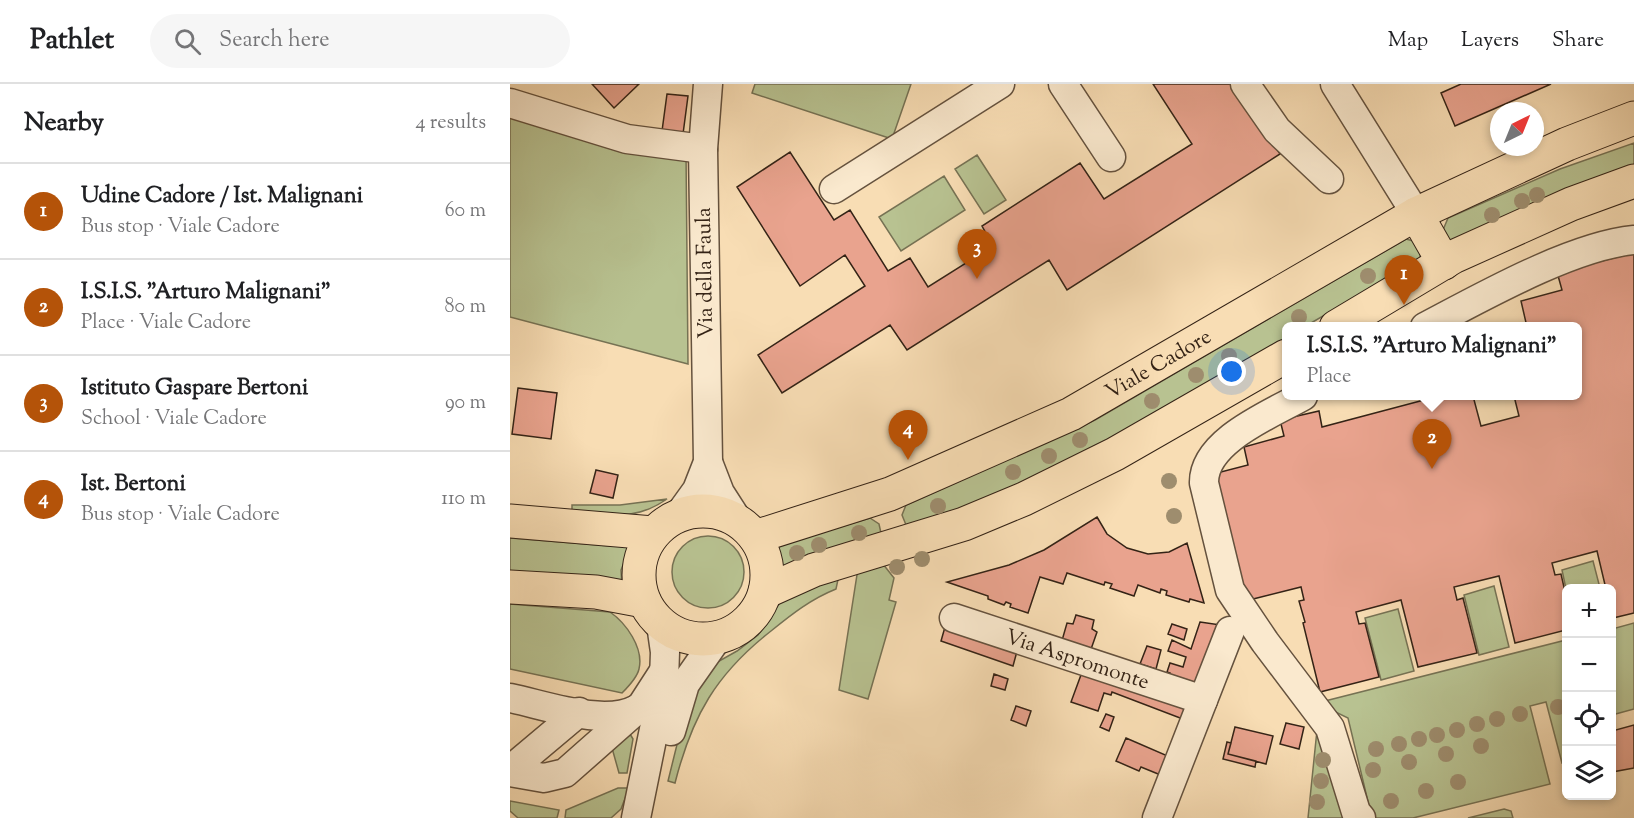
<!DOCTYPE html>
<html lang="en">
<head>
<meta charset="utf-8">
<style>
  :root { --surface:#fff; --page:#f6f6f6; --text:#202124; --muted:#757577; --line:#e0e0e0; --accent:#b45309 }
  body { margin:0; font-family:"Sorts Mill Goudy",serif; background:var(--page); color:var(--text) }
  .controls { position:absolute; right:18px; bottom:18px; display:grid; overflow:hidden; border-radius:9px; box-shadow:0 3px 9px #0003 }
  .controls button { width:54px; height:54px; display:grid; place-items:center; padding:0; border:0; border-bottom:2px solid var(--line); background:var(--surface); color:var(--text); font:30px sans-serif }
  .compass { position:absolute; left:980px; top:18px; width:54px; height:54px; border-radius:50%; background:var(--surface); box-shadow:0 3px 9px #0003; rotate:43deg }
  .you { position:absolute; left:722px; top:288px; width:21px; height:21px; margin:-15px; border:4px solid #fff; border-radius:50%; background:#1a73e8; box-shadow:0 0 0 9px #1a73e833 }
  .badge { display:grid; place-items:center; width:39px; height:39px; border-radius:50%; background:var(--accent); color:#fff; font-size:20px; font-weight:700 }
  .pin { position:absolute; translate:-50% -50px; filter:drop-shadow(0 2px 3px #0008) }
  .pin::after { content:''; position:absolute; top:32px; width:21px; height:18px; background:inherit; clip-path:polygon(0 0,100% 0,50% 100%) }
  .popup { position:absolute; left:772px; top:238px; width:300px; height:78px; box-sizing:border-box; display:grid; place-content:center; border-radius:9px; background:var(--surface); filter:drop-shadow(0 2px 4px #0005); font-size:20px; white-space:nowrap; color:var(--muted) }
  .popup b { font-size:22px; color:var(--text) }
  .popup::after { content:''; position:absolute; left:50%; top:100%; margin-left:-12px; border:12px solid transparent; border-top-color:var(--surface) }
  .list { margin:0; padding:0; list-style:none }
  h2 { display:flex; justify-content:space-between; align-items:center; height:78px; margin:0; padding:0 24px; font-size:26px }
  h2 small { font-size:20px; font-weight:400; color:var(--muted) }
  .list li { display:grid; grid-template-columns:39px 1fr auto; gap:18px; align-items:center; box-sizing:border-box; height:96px; padding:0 24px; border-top:2px solid var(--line) }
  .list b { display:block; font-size:22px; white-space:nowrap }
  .list p { margin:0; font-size:20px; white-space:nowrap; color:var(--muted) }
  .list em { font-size:20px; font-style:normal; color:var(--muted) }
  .icon { flex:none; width:33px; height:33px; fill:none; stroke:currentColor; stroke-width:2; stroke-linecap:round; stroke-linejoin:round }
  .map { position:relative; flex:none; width:1124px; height:734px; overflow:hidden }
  header { display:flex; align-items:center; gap:36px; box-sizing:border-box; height:84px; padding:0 30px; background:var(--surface); border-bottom:2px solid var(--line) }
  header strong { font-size:28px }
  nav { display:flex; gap:33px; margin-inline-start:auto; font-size:21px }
  .search { width:420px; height:54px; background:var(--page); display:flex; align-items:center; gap:15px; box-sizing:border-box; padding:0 21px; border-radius:33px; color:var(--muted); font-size:22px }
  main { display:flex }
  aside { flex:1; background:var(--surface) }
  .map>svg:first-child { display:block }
</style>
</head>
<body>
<header>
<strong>Pathlet</strong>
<div class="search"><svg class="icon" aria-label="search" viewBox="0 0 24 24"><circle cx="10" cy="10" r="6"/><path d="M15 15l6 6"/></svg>Search here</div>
<nav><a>Map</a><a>Layers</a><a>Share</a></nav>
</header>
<main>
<aside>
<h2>Nearby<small>4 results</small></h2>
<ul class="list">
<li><span class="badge">1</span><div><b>Udine Cadore / Ist. Malignani</b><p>Bus stop · Viale Cadore</p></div><em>60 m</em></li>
<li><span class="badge">2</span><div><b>I.S.I.S. &quot;Arturo Malignani&quot;</b><p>Place · Viale Cadore</p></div><em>80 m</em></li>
<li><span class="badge">3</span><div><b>Istituto Gaspare Bertoni</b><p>School · Viale Cadore</p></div><em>90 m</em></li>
<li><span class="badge">4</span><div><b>Ist. Bertoni</b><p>Bus stop · Viale Cadore</p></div><em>110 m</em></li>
</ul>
</aside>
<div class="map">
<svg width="1124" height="734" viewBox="0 0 1124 734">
  <rect width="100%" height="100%" fill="#f8ddb4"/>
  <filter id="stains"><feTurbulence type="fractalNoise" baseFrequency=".00333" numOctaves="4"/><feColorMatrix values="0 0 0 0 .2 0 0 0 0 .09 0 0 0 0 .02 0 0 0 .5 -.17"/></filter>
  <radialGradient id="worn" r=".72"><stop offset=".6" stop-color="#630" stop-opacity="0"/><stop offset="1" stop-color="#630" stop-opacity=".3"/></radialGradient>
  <path fill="#b8c291" stroke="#767254" stroke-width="1.5" d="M245,0h156l-19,55 -140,-46z
    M0,25l176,43 2,212 -178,-47z
    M1124,59v28l-175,70 -11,-1 -5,-10 5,-12 112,-49z
    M467,71l29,45 -22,14 -29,-45z
    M434,92l21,34 -64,41 -22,-34z
    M896,155l11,3 5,8 -3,10 -113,66 -20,1v11l-178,106 -148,70 -54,11 -4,-10 4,-10 189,-85z
    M157,415c-33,23 -57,15 -95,12v-6h48z
    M360,434l9,6 2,9 -98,37 -7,-24z
    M162 488a36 36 0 1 1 72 0a36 36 0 1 1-72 0Z
    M0,454l101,8 20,-1 -10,25 1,16 -112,-10z
    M369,475l15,19 -5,22 7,2 -28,97 -29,-9 20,-128z
    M1083,477l7,27 -34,1 -4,-19z
    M330,486l-4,19c-25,10 -44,25 -65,42 -55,43 -79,85 -96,152l-7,-2 18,-73 26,-43 25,-14 21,-16 23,-34z
    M984,502l15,61 -30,8 -15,-60z
    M0,520l100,8c16,11 34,36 29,57 -2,9 -11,18 -17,24l-112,-24z
    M888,525l16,62 -33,9 -16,-62z
    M1124,539v86l-22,6v-86z
    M1056,556v87l-3,1 3,34 -4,1 -16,-61 -16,4 20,78 -137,34h-38l-5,-8 -22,-92 -31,-15z
    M807,646l34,88h-43z
    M120,650l3,5 -6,34h-8l-7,-25z
    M108,704h11l-8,21 -10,9h-46l1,-8z
    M0,717l49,9 -2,8h-39l-8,-7z
    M994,725l7,2 2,7h-45z"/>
  <path fill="#e9a38e" stroke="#342316" stroke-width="1.5" d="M82,0h47l-25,24z
    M643,0h83l44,70 -213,136 -18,-30 -142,90 -17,-25 -108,68 -24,-38 107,-69 -20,-31 -45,31 -63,-99 53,-35 44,68 16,-10 38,61 22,-13 18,29 65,-41 -11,-20 98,-63 24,36 88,-55z
    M951,0h90l-96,42 -14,-33z
    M157,10l21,2 -5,38 -21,-3z
    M1124,169v360l-21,5 -1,-29h-6l-9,-38 -45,12 3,12 6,-1 5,22v34l-51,13 -16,-67 -45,11 3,13 6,-2 14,55 -59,14 -17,-67 -45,12 3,12 6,-1 14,54 -59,15 -17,-69 2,-1 -6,-21 5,-1 -3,-13 -56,14 -32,-127 35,-9 -4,-18 40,-11 -4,-16 39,-9 3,16 117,-31h34l8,30 38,-10 -5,-20h64v-69h-51l-6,-26 41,-11 -5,-18z
    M8,304l39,5 -6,46 -39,-5z
    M86,386l22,5 -5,23 -23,-5z
    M587,433l10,17 20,14 21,6 21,-2 18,-9 17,60 -14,-4 -1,3 -23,-7 1,-4 -6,-2 -1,4 -22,-8 -4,11 -24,-8 2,-4 -7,-2 -1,3 -37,-12 -4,11 -23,-7 -12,36 -18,-6 1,-3 -5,-2 -2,3 -16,-6v-3l-41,-14 62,-17 35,-15z
    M566,531l18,5 -2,9 5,3 -7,20 -29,-8 6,-21 6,1z
    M437,536l72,24 -6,22 -72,-25z
    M690,538l21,3 -22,70 -32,-11 3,-11 -3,-1 3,-9 13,4 3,-10 -18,-6 4,-11 19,9z
    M662,540l15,5 -3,11 -16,-6z
    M637,562l14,4 -5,19 -16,-5z
    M575,580l110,36 -7,21 -76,-29 -1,3 -7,-2 -6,18 -27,-9z
    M484,590l14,5 -3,11 -14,-4z
    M506,622l15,5 -5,15 -15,-6z
    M596,630l8,3 -5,14 -9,-4z
    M776,639l18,4 -5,22 -19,-5z
    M1124,641v43l-22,4v-41z
    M725,643l38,9 -7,28 -38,-10z
    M616,654l51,22 -9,18 -27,-11 -2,4 -23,-10z
    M717,658l4,1 -3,11 28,7 -1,6 -32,-8z"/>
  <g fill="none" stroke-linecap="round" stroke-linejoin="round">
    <g stroke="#65523e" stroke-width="31">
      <g id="minor">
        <path d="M553,0l48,73"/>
        <path d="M735,0l32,46 52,49"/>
        <path d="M825,0l81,130"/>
        <path d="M0,19l117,36 76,10"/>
        <path d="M324,105l166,-105"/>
        <path d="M915,243c57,-30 147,-81 209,-87"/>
        <path d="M793,312c-32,18 -100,45 -99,87l26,107 35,52 65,86 26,84 5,6"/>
        <path d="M198,378l12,31 18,28"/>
        <path d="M169,431l18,-25 11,-28 -5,-313 5,-65"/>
        <path id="s1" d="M444,534l249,82"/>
        <path d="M0,614c35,7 94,29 127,11"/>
        <path d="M161,647l14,-47 33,-47"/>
        <path d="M0,686l69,-58"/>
        <path d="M0,688l34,6 21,-5 77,-68 22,-34"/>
        <path d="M126,734l28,-138 1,-28 -4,-28"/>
        <path d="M647,734l73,-187"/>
      </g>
    </g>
    <g stroke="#342316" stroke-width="35">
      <g id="major">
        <path d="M906,130l28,49"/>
        <path d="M826,243l117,-70 118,-53 63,-23"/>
        <circle cx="193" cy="491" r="64"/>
        <path d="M0,437l143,12"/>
        <path id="s2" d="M245,453l135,-43 181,-80 345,-200 151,-70 67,-26"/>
        <path d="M0,503l86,5 48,9"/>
        <path d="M255,508l49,-22 150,-46 60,-25 91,-45 171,-98"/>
      </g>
    </g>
    <use href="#minor" stroke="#fae9ce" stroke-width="28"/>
    <use href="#major" stroke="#f8ddb4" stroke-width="33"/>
  </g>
  <g fill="#9e8d6e">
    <circle cx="1027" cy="111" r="8"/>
    <circle cx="1012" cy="117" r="8"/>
    <circle cx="982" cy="131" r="8"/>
    <circle cx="858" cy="192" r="8"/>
    <circle cx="789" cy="233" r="8"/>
    <circle cx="719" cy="272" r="8"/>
    <circle cx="686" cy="291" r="8"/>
    <circle cx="642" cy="317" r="8"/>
    <circle cx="570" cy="356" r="8"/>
    <circle cx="539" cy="372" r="8"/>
    <circle cx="503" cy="388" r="8"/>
    <circle cx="659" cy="397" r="8"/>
    <circle cx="428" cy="422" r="8"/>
    <circle cx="664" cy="432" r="8"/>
    <circle cx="349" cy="449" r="8"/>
    <circle cx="309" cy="461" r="8"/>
    <circle cx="287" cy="469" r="8"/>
    <circle cx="412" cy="475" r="8"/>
    <circle cx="387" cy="483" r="8"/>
    <circle cx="1048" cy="623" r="8"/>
    <circle cx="1010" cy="630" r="8"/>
    <circle cx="987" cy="635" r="8"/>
    <circle cx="967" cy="640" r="8"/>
    <circle cx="947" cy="646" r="8"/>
    <circle cx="927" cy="651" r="8"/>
    <circle cx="909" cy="655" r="8"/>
    <circle cx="889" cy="660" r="8"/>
    <circle cx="971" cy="662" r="8"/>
    <circle cx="866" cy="665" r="8"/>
    <circle cx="936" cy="670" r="8"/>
    <circle cx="813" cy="676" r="8"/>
    <circle cx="899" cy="678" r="8"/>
    <circle cx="863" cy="686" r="8"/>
    <circle cx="811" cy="697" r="8"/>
    <circle cx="948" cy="698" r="8"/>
    <circle cx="916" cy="707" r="8"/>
    <circle cx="881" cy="717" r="8"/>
    <circle cx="807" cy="718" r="8"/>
  </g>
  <g text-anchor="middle" stroke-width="4.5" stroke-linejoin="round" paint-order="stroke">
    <g font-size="21" fill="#342316" stroke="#fae9ce">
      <text transform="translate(194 189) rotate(-91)" y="7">Via della Faula</text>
      <text dy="7" stroke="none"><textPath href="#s2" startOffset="440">Viale Cadore</textPath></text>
      <text dy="7" stroke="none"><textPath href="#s1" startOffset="130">Via Aspromonte</textPath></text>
    </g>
  </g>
  <rect width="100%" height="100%" filter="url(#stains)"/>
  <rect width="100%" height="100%" fill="url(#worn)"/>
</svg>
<div class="controls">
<button>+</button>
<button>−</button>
<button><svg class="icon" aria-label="locate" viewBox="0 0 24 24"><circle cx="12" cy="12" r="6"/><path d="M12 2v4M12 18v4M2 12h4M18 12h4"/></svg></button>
<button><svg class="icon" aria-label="layers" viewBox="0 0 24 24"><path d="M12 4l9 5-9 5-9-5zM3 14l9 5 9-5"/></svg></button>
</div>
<svg class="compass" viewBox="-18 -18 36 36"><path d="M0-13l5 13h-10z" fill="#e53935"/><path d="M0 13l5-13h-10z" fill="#757577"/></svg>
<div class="you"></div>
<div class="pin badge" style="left:894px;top:221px">1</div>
<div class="pin badge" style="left:922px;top:385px">2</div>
<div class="popup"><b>I.S.I.S. &quot;Arturo Malignani&quot;</b>Place</div>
<div class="pin badge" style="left:467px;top:195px">3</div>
<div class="pin badge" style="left:398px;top:376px">4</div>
</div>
</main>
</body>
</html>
